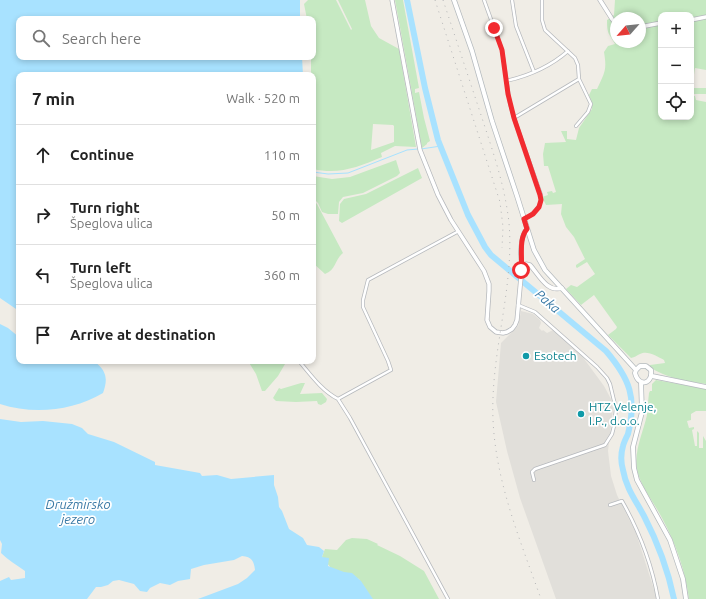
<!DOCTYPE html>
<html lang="en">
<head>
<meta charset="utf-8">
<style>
  :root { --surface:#fff; --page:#f6f6f6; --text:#222; --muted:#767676; --line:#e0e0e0 }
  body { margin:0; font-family:Ubuntu,sans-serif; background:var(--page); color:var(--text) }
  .controls { position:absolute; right:12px; top:12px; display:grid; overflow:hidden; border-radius:8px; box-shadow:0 2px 6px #0003 }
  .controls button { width:36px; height:36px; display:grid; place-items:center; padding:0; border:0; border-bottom:1px solid var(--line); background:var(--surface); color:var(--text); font:20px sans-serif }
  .compass { position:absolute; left:610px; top:12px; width:36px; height:36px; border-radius:50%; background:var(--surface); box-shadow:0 2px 6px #0003; rotate:243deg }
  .stop { position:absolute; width:12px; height:12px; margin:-9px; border:3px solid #f22b30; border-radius:50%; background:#fff }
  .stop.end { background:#f22b30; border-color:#fff; box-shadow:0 1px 4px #0008 }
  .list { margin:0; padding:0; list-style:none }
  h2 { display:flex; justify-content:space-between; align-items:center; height:52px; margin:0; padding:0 16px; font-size:17px }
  h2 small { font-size:13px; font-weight:400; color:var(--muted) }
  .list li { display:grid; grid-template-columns:26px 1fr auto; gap:12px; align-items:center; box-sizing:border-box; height:60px; padding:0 16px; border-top:1px solid var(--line) }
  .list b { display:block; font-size:15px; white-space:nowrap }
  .list p { margin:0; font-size:13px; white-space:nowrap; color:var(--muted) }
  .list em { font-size:13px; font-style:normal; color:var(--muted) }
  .icon { flex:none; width:22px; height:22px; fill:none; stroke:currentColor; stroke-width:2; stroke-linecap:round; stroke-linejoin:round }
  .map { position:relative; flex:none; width:706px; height:599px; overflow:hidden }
  .search { position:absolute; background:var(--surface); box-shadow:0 2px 6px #0003; left:16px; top:16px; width:300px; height:44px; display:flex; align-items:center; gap:10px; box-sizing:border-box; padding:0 14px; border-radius:8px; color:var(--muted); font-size:15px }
  .panel { position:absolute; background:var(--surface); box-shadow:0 2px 6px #0003; left:16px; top:72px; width:300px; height:292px; border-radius:8px }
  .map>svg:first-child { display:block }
</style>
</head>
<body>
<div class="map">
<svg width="706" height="599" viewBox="0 0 706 599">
  <rect width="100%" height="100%" fill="#f0ede6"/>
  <path fill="#e1dfda" d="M521,311l12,3 7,6 1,3 -2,5 3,3 1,-1 4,3 6,-3 26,22 25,34 7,13 2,9 -5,43 3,25 6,19 19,38 21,66h-101l-36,-101 -13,-47 -11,-49 5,-59 17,-17z"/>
  <path fill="#c6e9c2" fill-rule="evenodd" d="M308,0h28l15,30 1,-1 -14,-29h27l6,26 8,12 20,11 17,98 -21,-1 -14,7 1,4c-24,10 -43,18 -69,12v-94h-2v-18h2v-38h-6l-3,-15zM373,124l20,1 1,1v16l-23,8z
    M395,0h8l16,88 -4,1v4l4,-1 5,26 6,23 -3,2v1l-5,4z
    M615,0h91v70l-11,-2 -3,20h14v6h-15v-79h-30v102h30v-21h4l1,4 10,2v282c-17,-2 -43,-7 -56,-17v-2l15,-2 -1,-3c-7,-4 -17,-10 -24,-6 -4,2 -5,3 -9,4l-23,-23 8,-6 1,-2 -23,-32 -13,10 -15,-16 5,-4 6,2 18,-13 -8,-12 -10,6 -1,-1v-2l9,-6 -11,-22 -8,-10 -5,-13 1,-10 -16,1 -4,-8 6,-2 -1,-3 5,-1 1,2 3,-1 -8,-26h-4l-1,-12 2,-11 21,-1 -5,-11h6v8l9,1 3,-12 13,-19v-6l-3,-8 3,-6h5c8,-17 10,-19 7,-37l4,-6 7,-2c-6,-11 -8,-9 -8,-24l7,-5zM616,18h24v24h-24z
    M396,160l4,13 -3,3 -34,17 -20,4 -4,5 -1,12h-10l-6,-2 -4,-9 -5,-5v-22l19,3 18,-2z
    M418,168l4,10 -80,45 -3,-2 1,-17 4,-5 22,-5z
    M313,200l4,4 26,49c-8,6 -7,17 -18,21l-12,-11z
    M248,361h35l2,3 -7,12 -13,15h-3l-6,-17z
    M656,380l50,9v22h-10l-5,3v6l-4,1 2,7 5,-1v2l-2,1 3,16h2v-15l2,2v15h4v-12l3,5v158h-17c-4,-29 -13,-55 -27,-81 -8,-16 -22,-32 -25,-49 -3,-19 6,-36 10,-54 1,-7 1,-15 2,-22l1,-2h2v-7z
    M301,383h4l-5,11 22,-1 5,6 -1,3 -5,3 -3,-1 -1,-3 -21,1 -20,-1 -3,-3 6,-10 2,1z
    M352,538l15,1 11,5 -1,1 23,11 24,15 15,28h-68l-12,-20 -28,-11 -9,-11 3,-8 12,1 9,-10z"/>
  <path fill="#a8e2ff" d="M0,0h300v19h-281v38h283l1,18h-284v236l-19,-13z
    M0,324l8,4 11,9v24h75c13,10 14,18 9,32 -31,18 -69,22 -103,11z
    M0,419l21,3 22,-1 29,3 10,4 6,6 26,8 41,20v3l45,8 2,3 15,-1 14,4 43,-4v10l4,12 1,10 3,4 7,18 14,9 4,7 12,2 5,4 -2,6 7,1 -1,8 16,6 8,1 9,8 12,18h-175l40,-15 9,-6 8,-8c-1,-9 -3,-13 -13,-14l-8,4 -30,5 -13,4 -1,10 -12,2 -8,4 -10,-2 -10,5 -3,4 -7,-1 -6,-7 -15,-4 -6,1 -5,4 -7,2h-5l-9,12h-87v-18l9,-4 2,3 14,-2v-7c-8,-6 -17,-11 -24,-18l1,-9 -2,-4z"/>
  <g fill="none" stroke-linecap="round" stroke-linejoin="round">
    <path stroke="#a8e2ff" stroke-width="1" d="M421,149l20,-3
      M313,172l15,2 20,-1 59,-23 11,-1"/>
    <path stroke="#a8e2ff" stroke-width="6" d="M407,0l18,88 13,52 30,75 17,32 6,8 115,96c24,28 31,47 22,83 -2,4 -4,8 -5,12 -2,7 -2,17 0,24 3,18 13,31 21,46 14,27 24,54 30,83"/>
    <g stroke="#b6b9bd" stroke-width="4">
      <path id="minor" d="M484,0l18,50 8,54 4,14 27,77c1,12 -7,19 -17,24
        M512,0l4,26 18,46
        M542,0v20l3,10 30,28 3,7 1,14 12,25 -3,8 -12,14
        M506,81c22,-5 45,-15 62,-30
        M514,118l65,-39
        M518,305l17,7 62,55 10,11 3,6 6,25 -2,17 -2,8 -7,11 -70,24 -3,3 2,8
        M299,361c11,13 23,30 39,38
        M610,505l12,-4c17,30 30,64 36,98
        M448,599l-98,-181 -12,-19 53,-29 -3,-9 -25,-54v-7l5,-20 89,-48"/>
    </g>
    <g stroke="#b6b9bd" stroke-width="5">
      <path id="tertiary" d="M392,0l28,150 18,45 13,25 33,51 5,13v7l-2,29 3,7 6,5 7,1 4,-1 5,-3 3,-4 2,-5 5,-54c-2,-11 -2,-29 5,-37
        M600,0l12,19 4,5
        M691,20l15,-3
        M640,27l21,-4
        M522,266l4,-2 4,1c9,10 17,28 32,23"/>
    </g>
    <g stroke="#b4babe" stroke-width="5.5">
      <path id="secondary" d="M454,0l18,51 20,70 25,75 17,54 11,20 91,100 -1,3c3,14 18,12 16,-3l-5,-4h-6l-4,4
        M652,376l54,11
        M641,382l1,30 -9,35 1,21 3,12 33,60 13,39 3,20"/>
    </g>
    <use href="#minor" stroke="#fff" stroke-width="2.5"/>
    <use href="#tertiary" stroke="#fff" stroke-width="3.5"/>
    <use href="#secondary" stroke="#fff" stroke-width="4"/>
    <path stroke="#b5b6b7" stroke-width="1" stroke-dasharray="1 5" stroke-linecap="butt" d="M435,0l65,202 3,25 -1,21
      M443,0c13,39 26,79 39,118 11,34 23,68 27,105 5,59 -14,116 -16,175 -3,71 25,136 48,201"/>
  </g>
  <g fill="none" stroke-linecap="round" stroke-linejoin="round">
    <path stroke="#f22b30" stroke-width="5" d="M494,28l8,22 6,44 6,24 26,77 1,5 -2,7 -6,7 -9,5 3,10c-9,10 -4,29 -6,41"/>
  </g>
  <g fill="#0f9aa8" stroke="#fff" stroke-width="1.5">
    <circle cx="526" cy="356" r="4"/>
    <circle cx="581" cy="414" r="4"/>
  </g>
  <g text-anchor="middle" stroke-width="3.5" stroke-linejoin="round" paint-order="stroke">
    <g font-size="12" fill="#0d838f" stroke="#fff" text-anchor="start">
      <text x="534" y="360">Esotech</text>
      <text x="589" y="411">HTZ Velenje,<tspan x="589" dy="14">I.P., d.o.o.</tspan></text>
    </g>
    <g font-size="13" font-style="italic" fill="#3979a5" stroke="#fff">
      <text transform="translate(548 301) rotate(41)" y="5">Paka</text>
      <text x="78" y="509">Družmirsko<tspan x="78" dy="15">jezero</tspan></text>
    </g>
  </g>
</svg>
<div class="controls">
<button>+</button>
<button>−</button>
<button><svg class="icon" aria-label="locate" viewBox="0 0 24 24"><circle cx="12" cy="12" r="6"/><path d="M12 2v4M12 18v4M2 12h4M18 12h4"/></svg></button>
</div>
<svg class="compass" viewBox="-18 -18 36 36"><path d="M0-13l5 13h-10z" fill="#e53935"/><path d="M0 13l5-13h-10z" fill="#767676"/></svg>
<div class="stop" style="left:521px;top:270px"></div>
<div class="stop end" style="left:494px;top:28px"></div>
<div class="search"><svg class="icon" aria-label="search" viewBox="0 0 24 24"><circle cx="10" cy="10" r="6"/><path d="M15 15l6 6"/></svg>Search here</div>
<section class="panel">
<h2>7 min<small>Walk · 520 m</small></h2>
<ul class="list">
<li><svg class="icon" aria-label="ahead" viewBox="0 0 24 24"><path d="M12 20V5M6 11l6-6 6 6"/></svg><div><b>Continue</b></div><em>110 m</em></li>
<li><svg class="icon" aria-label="right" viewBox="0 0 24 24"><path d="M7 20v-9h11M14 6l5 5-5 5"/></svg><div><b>Turn right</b><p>Špeglova ulica</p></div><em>50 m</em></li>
<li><svg class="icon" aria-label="left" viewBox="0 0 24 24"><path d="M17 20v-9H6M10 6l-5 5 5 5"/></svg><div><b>Turn left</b><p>Špeglova ulica</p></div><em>360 m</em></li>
<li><svg class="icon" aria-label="arrive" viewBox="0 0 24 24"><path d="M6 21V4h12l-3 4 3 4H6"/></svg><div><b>Arrive at destination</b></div></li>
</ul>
</section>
</div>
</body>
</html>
